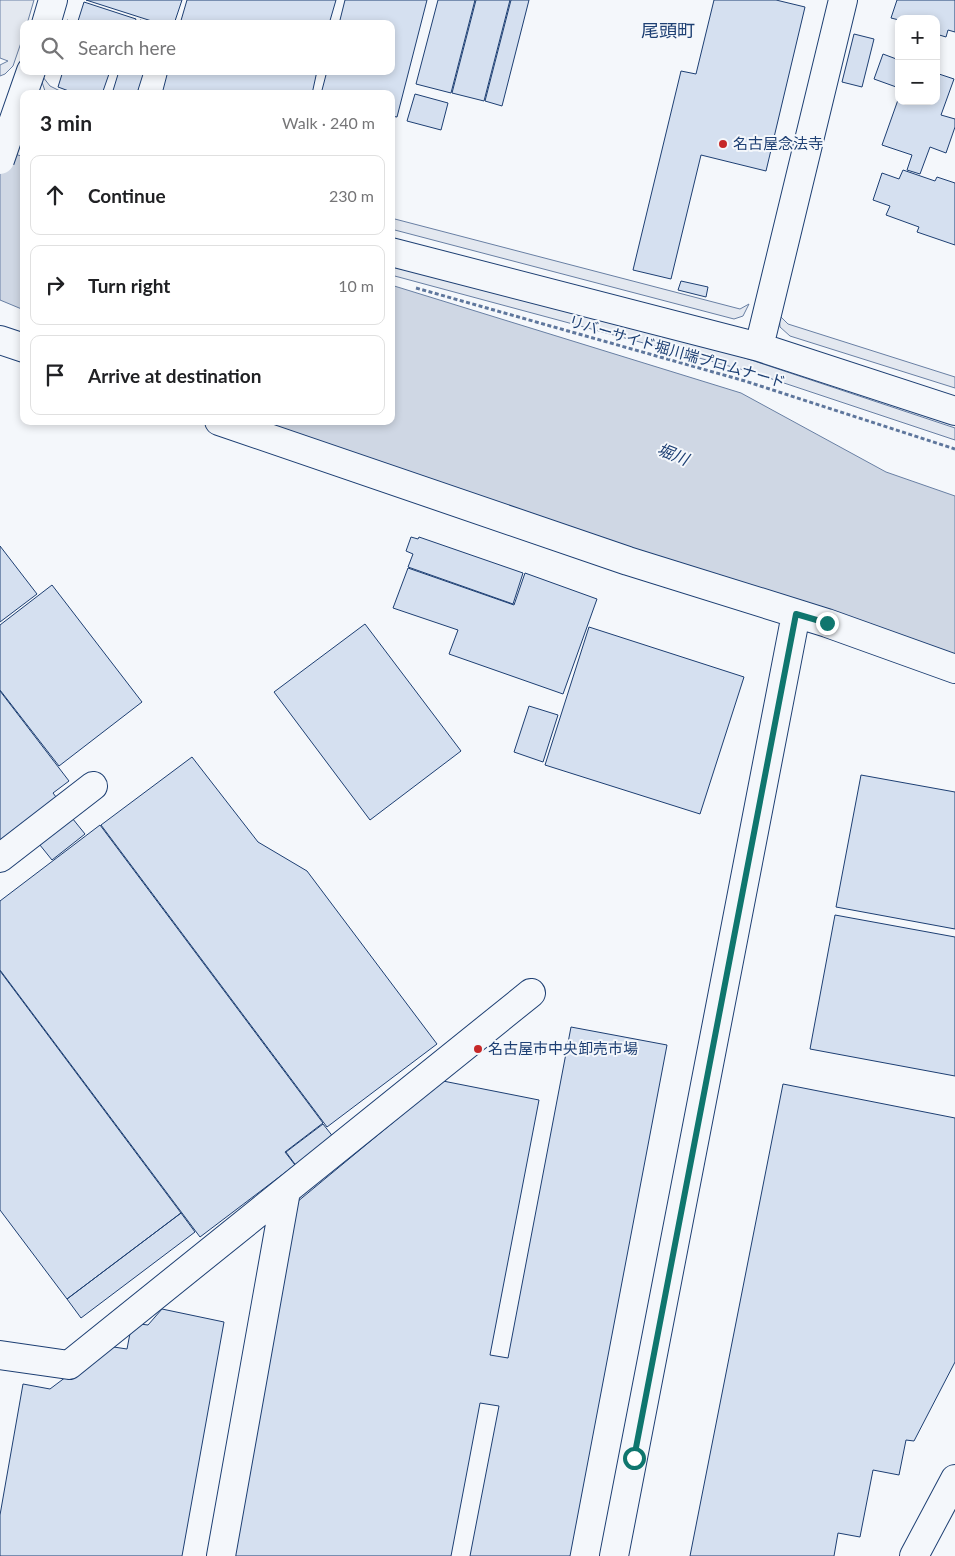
<!DOCTYPE html>
<html lang="en">
<head>
<meta charset="utf-8">
<style>
  :root { --surface:#fff; --page:#f2f2f2; --text:#202124; --muted:#757577; --line:#e0e0e0 }
  body { margin:0; font-family:Lato,"Noto Sans JP",sans-serif; background:var(--page); color:var(--text) }
  .controls { position:absolute; right:15px; top:15px; display:grid; overflow:hidden; border-radius:10px; box-shadow:0 2px 8px #0003 }
  .controls button { width:45px; height:45px; display:grid; place-items:center; padding:0; border:0; border-bottom:1px solid var(--line); background:var(--surface); color:var(--text); font:25px sans-serif }
  .stop { position:absolute; width:15px; height:15px; margin:-11px; border:4px solid #0f766e; border-radius:50%; background:#fff }
  .stop.end { background:#0f766e; border-color:#fff; box-shadow:0 1px 5px #0008 }
  .list { margin:0; padding:0; list-style:none }
  h2 { display:flex; justify-content:space-between; align-items:center; height:65px; margin:0; padding:0 20px; font-size:21px }
  h2 small { font-size:16px; font-weight:400; color:var(--muted) }
  .list li { display:grid; grid-template-columns:32px 1fr auto; gap:15px; align-items:center; box-sizing:border-box; height:80px; margin:0 10px 10px; padding:0 10px; border:1px solid var(--line); border-radius:10px }
  .list b { display:block; font-size:19px; white-space:nowrap }
  .list em { font-size:16px; font-style:normal; color:var(--muted) }
  .icon { flex:none; width:28px; height:28px; fill:none; stroke:currentColor; stroke-width:2; stroke-linecap:round; stroke-linejoin:round }
  .map { position:relative; flex:none; width:955px; height:1556px; overflow:hidden }
  .search { position:absolute; background:var(--surface); box-shadow:0 2px 8px #0003; left:20px; top:20px; width:375px; height:55px; display:flex; align-items:center; gap:12px; box-sizing:border-box; padding:0 18px; border-radius:10px; color:var(--muted); font-size:19px }
  .panel { position:absolute; background:var(--surface); box-shadow:0 2px 8px #0003; left:20px; top:90px; width:375px; height:335px; border-radius:10px }
  .map>svg:first-child { display:block }
</style>
</head>
<body>
<div class="map">
<svg width="955" height="1556" viewBox="0 0 955 1556">
  <rect width="100%" height="100%" fill="#f4f7fb"/>
  <path fill="#e3e8f0" stroke="#687fa3" d="M0,0h34l-7,24h-3v10l-11,32 -8,8 -5,2v-11l8,-4 -8,-3z
    M43,77l7,9 16,8h-20l-4,-12z
    M391,218l349,91 9,-5 -6,12 -9,3 -343,-90z
    M391,264l348,92 216,72v12l-204,-68 -360,-97z
    M779,315l9,9 167,53v11l-165,-52 -10,-9z"/>
  <path fill="#cfd7e4" stroke="#687fa3" d="M0,149l24,8v153l-24,-10z
    M391,285l350,108 145,79 69,24v158l-283,-91 -420,-142h139z"/>
  <path fill="#d5e0f0" stroke="#1d3f73" d="M86,0h96l-8,24h-13z
    M187,0h149l-7,24h-149z
    M345,0h82l-30,117 -6,-1v-22h-70l6,-23h64v-47h-52z
    M438,0h37l-24,93 -35,-9z
    M476,0h34l-26,101 -32,-8z
    M511,0h18l-27,106 -17,-5z
    M714,0h62l29,7 -39,164 -65,-16 -30,124 -38,-9 48,-199 15,3z
    M897,0h58v32l-7,-2 -2,7 -10,-3v-15l-37,1 -8,-2z
    M84,2l52,17 -2,5h-46l-10,-3z
    M67,20l12,4h-14z
    M140,20l10,3v1h-11z
    M854,34l20,5 -12,48 -20,-5z
    M883,54l16,6v28l-25,-9z
    M63,71h47l-8,23h-25l-19,-7z
    M119,71h25l-6,19 10,4h-36z
    M168,71h149l-5,23h-150z
    M936,73l18,6 -13,36 14,4v8l-9,26 -16,-6 -10,27 -13,-4 5,-15 -30,-10 17,-48v4h37z
    M415,94l33,9 -7,27 -34,-9z
    M903,170l32,11 2,-4 18,6v62l-38,-13 2,-5 -33,-12 4,-9 -17,-6 9,-27 17,6z
    M681,281l27,6 -2,10 -28,-7z
    M411,537l7,2 1,-2 104,36 -10,31 -105,-37 5,-13 -7,-3z
    M0,546l37,48 -37,28z
    M408,568l106,37 11,-32 72,26 -34,95 -114,-40 9,-24 -65,-22z
    M52,585l90,117 -83,64 -59,-76v-65z
    M365,624l96,127 -91,69 -96,-128z
    M589,627l155,50 -44,137 -155,-49z
    M0,691l69,90 -16,12 3,4 -56,44z
    M529,706l29,9 -15,47 -29,-10z
    M192,757l66,85 49,29 130,173 -110,83 -226,-302z
    M861,775l94,17v137l-119,-22z
    M56,798l29,36 -33,26 -29,-36z
    M100,825l223,298 -38,29 10,13 -95,72 -200,-267v-69z
    M835,915l120,22v139l-145,-27z
    M0,971l181,242 -114,86 -67,-89z
    M571,1027l96,18 -97,511h-100l29,-150 -19,-3 -29,153h-227l67,-349 152,-126 96,19 -49,255 18,3z
    M783,1084l172,34v244l-41,79 -8,-1 -7,35 -26,-5 -13,67 -22,-4 -4,23h-144z
    M323,1124l26,33 -38,29 -25,-34z
    M181,1213l14,19 -114,86 -14,-19z
    M162,1309l62,13 -42,234h-182v-41l23,-131 27,5 57,-43 20,3 5,-26 16,2z"/>
  <g fill="none" stroke-linecap="round" stroke-linejoin="round">
    <g stroke="#1d3f73" stroke-width="30">
      <path id="minor" d="M46,24l7,-24
        M10,131l21,-60
        M391,252l368,95 196,64
        M0,340l24,8
        M759,347l84,-347
        M219,421l409,140 199,62 128,46
        M0,858l93,-72
        M0,1355l69,10 462,-372
        M221,1556l65,-365
        M614,1556l182,-942
        M914,1556l41,-77"/>
    </g>
    <path stroke="#5e769c" stroke-width="3" stroke-dasharray="4 2.5" stroke-linecap="butt" d="M416,288l329,93 210,68"/>
    <use href="#minor" stroke="#f4f7fb" stroke-width="28"/>
    <g stroke="#1d3f73" stroke-width="30" stroke-linecap="butt">
      <path id="minor-bridge" d="M0,160l10,-29"/>
    </g>
    <use href="#minor-bridge" stroke="#f4f7fb" stroke-width="28"/>
  </g>
  <g fill="none" stroke-linecap="round" stroke-linejoin="round">
    <path stroke="#0f766e" stroke-width="6" d="M634,1458l162,-844 31,9"/>
  </g>
  <g fill="#c62828" stroke="#f4f7fb" stroke-width="2">
    <circle cx="723" cy="144" r="5"/>
    <circle cx="478" cy="1049" r="5"/>
  </g>
  <g text-anchor="middle" stroke-width="4" stroke-linejoin="round" paint-order="stroke">
    <g font-size="15" fill="#1d3f73" stroke="#f4f7fb" text-anchor="start">
      <text x="733" y="149">名古屋念法寺</text>
      <text x="488" y="1054">名古屋市中央卸売市場</text>
    </g>
    <g font-size="15" fill="#1d3f73" stroke="#f4f7fb">
      <text transform="translate(677 352) rotate(16)" y="5">リバーサイド堀川端プロムナード</text>
    </g>
    <g font-size="16" font-style="italic" fill="#1d3f73" stroke="#f4f7fb">
      <text transform="translate(673 454) rotate(22)" y="6">堀川</text>
    </g>
    <g font-size="18" fill="#1d3f73" stroke="#f4f7fb">
      <text x="668" y="37">尾頭町</text>
    </g>
  </g>
</svg>
<div class="controls">
<button>+</button>
<button>−</button>
</div>
<div class="stop" style="left:634px;top:1458px"></div>
<div class="stop end" style="left:827px;top:623px"></div>
<div class="search"><svg class="icon" aria-label="search" viewBox="0 0 24 24"><circle cx="10" cy="10" r="6"/><path d="M15 15l6 6"/></svg>Search here</div>
<section class="panel">
<h2>3 min<small>Walk · 240 m</small></h2>
<ul class="list">
<li><svg class="icon" aria-label="ahead" viewBox="0 0 24 24"><path d="M12 20V5M6 11l6-6 6 6"/></svg><div><b>Continue</b></div><em>230 m</em></li>
<li><svg class="icon" aria-label="right" viewBox="0 0 24 24"><path d="M7 20v-9h11M14 6l5 5-5 5"/></svg><div><b>Turn right</b></div><em>10 m</em></li>
<li><svg class="icon" aria-label="arrive" viewBox="0 0 24 24"><path d="M6 21V4h12l-3 4 3 4H6"/></svg><div><b>Arrive at destination</b></div></li>
</ul>
</section>
</div>
</body>
</html>
